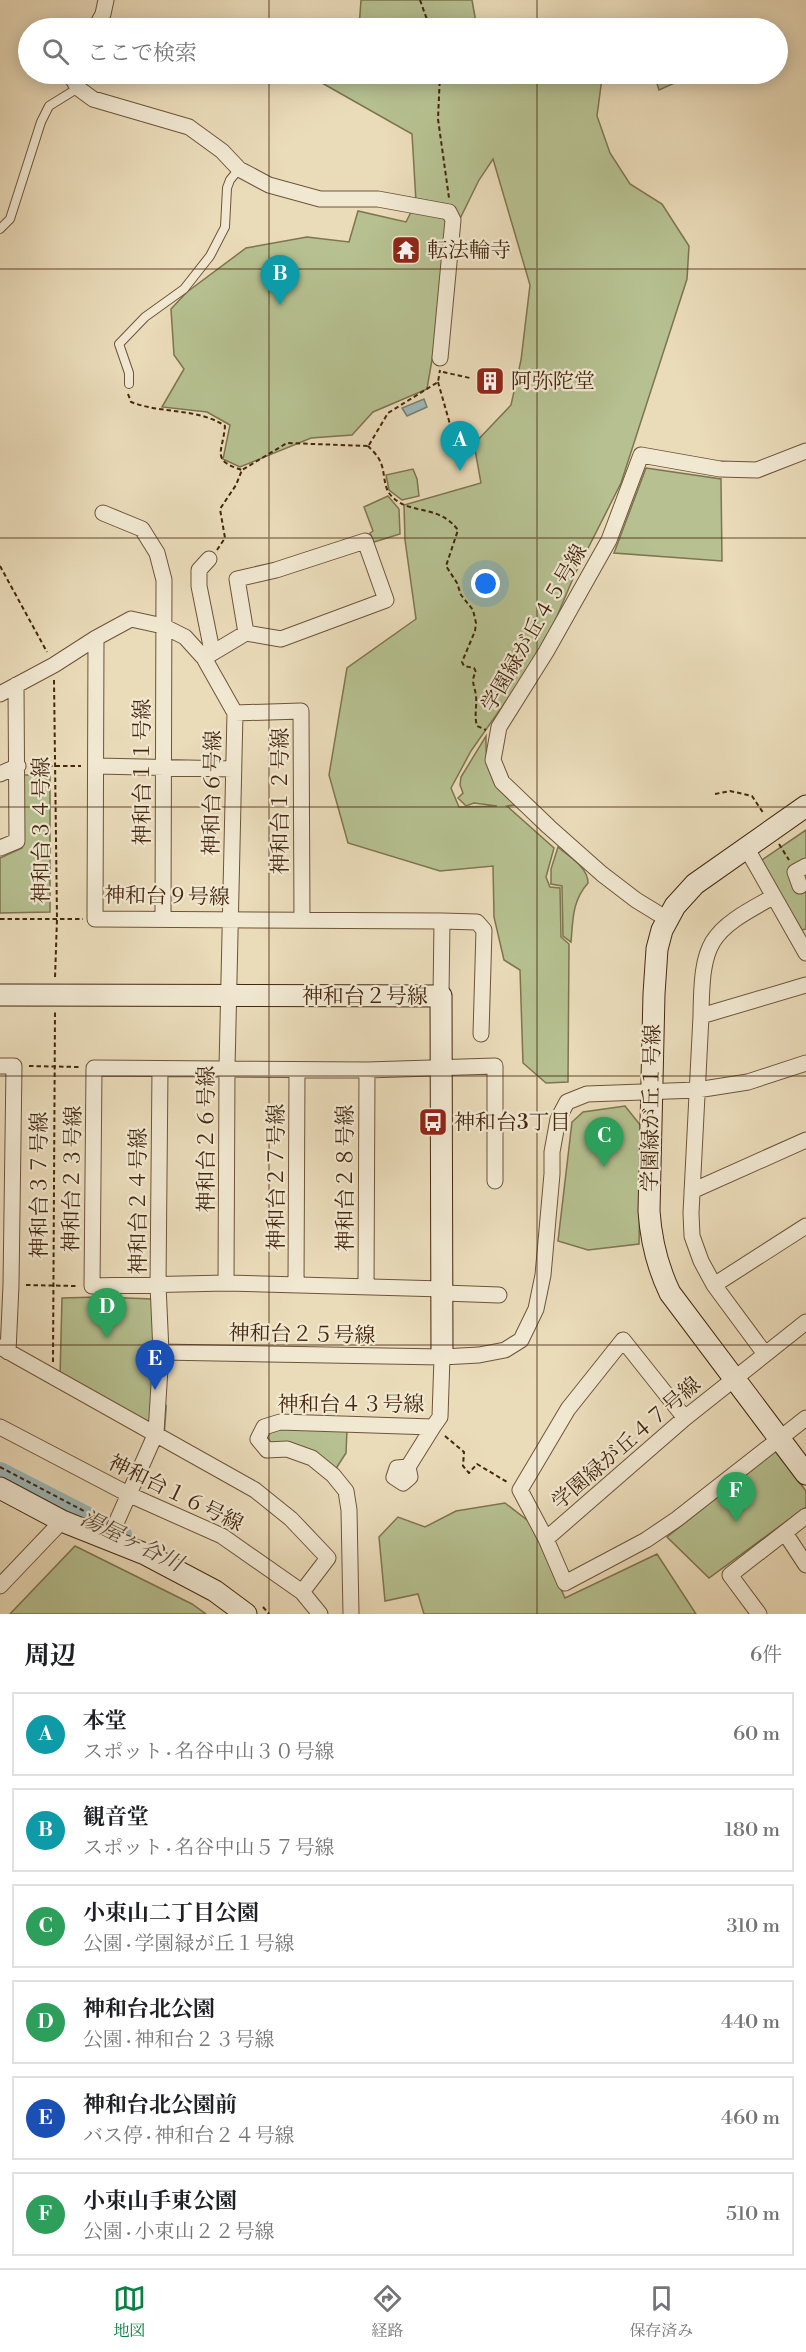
<!DOCTYPE html>
<html lang="ja">
<head>
<meta charset="utf-8">
<style>
  :root { --surface:#fff; --page:#f6f6f6; --text:#202124; --muted:#757577; --line:#e0e0e0; --accent:#0b8043 }
  body { margin:0; font-family:"Libre Bodoni","Noto Serif JP",serif; background:var(--page); color:var(--text) }
  .you { position:absolute; left:486px; top:584px; width:21px; height:21px; margin:-15px; border:4px solid #fff; border-radius:50%; background:#1a73e8; box-shadow:0 0 0 9px #1a73e833 }
  .badge { display:grid; place-items:center; width:39px; height:39px; border-radius:50%; background:var(--accent); color:#fff; font-size:20px; font-weight:700 }
  .pin { position:absolute; translate:-50% -50px; filter:drop-shadow(0 2px 3px #0008) }
  .pin::after { content:''; position:absolute; top:32px; width:21px; height:18px; background:inherit; clip-path:polygon(0 0,100% 0,50% 100%) }
  .list { margin:0; padding:0; list-style:none }
  h2 { display:flex; justify-content:space-between; align-items:center; height:78px; margin:0; padding:0 24px; font-size:26px }
  h2 small { font-size:20px; font-weight:400; color:var(--muted) }
  .list li { display:grid; grid-template-columns:39px 1fr auto; gap:18px; align-items:center; box-sizing:border-box; height:84px; margin:0 12px 12px; padding:0 12px; border:2px solid var(--line); border-radius:0px }
  .list b { display:block; font-size:22px; white-space:nowrap }
  .list p { margin:0; font-size:20px; white-space:nowrap; color:var(--muted) }
  .list em { font-size:20px; font-style:normal; color:var(--muted) }
  .icon { flex:none; width:33px; height:33px; fill:none; stroke:currentColor; stroke-width:2; stroke-linecap:round; stroke-linejoin:round }
  .map { position:relative; flex:none; width:806px; height:1614px; overflow:hidden }
  .search { position:absolute; background:var(--surface); box-shadow:0 3px 15px #0003; left:18px; right:18px; top:18px; height:66px; display:flex; align-items:center; gap:15px; box-sizing:border-box; padding:0 21px; border-radius:33px; color:var(--muted); font-size:22px }
  .sheet { height:654px; background:var(--surface) }
  nav { display:flex; justify-content:space-around; align-items:center; box-sizing:border-box; height:84px; border-top:2px solid var(--line); background:var(--surface); font-size:16px; color:var(--muted) }
  nav a { display:grid; justify-items:center; gap:3px }
  nav .on { color:var(--accent) }
  .map>svg:first-child { display:block }
</style>
</head>
<body>
<div class="map">
<svg width="806" height="1614" viewBox="0 0 806 1614">
  <rect width="100%" height="100%" fill="#eadbb9"/>
  <filter id="stains"><feTurbulence type="fractalNoise" baseFrequency=".00333" numOctaves="4"/><feColorMatrix values="0 0 0 0 .2 0 0 0 0 .09 0 0 0 0 .02 0 0 0 .5 -.17"/></filter>
  <radialGradient id="worn" r=".72"><stop offset=".6" stop-color="#630" stop-opacity="0"/><stop offset="1" stop-color="#630" stop-opacity=".3"/></radialGradient>
  <path fill="#b6c090" stroke="#7e744f" stroke-width="1.5" d="M361,0h111l5,28h-118z
    M323,74h271l8,4 -5,38 13,37 20,31 32,20 27,42 -2,33 -66,204 -47,93 -22,52 -25,43 -56,80 -20,37 8,19 38,-1 -23,-3 -8,3 -8,-8 5,-5 -3,-8 1,-8 25,-41c-1,34 5,46 29,69l-8,1 47,42 -8,29 4,10 10,1 1,49 8,7 -1,138 -22,1 -23,-20 -3,-93 -16,-10 -10,-43 -1,-51 -53,5 -92,-28 -19,-68 18,-107 69,-49 -11,-79 -1,-35 77,-22 -7,-39 37,-39 10,-45 9,-75 -37,-126 -14,21 -25,51 -27,158 -54,23 -21,23 -41,3 -71,29 -17,-8 7,-34 -23,-13 -45,-5 22,-38 -10,-14 -3,-46 16,-17 59,-44 61,-11 42,5 9,-31 48,11 10,-20 -4,-68 -90,-51z
    M654,74h19l4,8 -18,8z
    M646,468l75,11 1,82 -108,-8z
    M413,469l4,10 2,17 -17,4 -13,-10 -3,-15z
    M388,496l11,13 1,25 -26,8 -4,-9 3,-2 -9,-24z
    M24,775h26v137l-50,1v-55l22,-10z
    M806,830v99l-4,1 -40,-65v-5z
    M558,847c11,10 30,20 30,36 -16,18 -15,37 -17,59l-8,-6 -1,-50 -11,-2v-15z
    M625,1106l16,20 -2,118 -51,6 -30,-9 14,-119 11,-10z
    M99,1297l54,2 2,127 -95,-49 2,-79z
    M271,1429l76,1 -1,23 -11,17c-28,-24 -29,-26 -67,-27l-2,-5z
    M775,1451l31,40v16l-97,71 -42,-41z
    M505,1503l26,20 34,75 92,-44 39,60h-272l-6,-20 -33,7 -6,-64 19,-20 27,10 31,-16z
    M75,1546l117,58 14,10h-196z"/>
  <path fill="#9cb9ba" stroke="#797f75" stroke-width="1.5" d="M424,399l3,8 -20,9 -5,-8z"/>
  <g fill="none" stroke-linecap="round" stroke-linejoin="round">
    <path stroke="#797f75" stroke-width="4" d="M163,1434l2,-28"/>
    <path stroke="#9cb9ba" stroke-width="22" d="M0,1473l121,62"/>
    <g stroke="#6e5439" stroke-width="10">
      <path id="lane" d="M0,229l10,-10 31,-97 8,-16 29,-18
        M129,384v-11l-10,-29 26,-27 39,-28 26,-33 15,-29 2,-39 3,-8 9,-11"/>
    </g>
    <g stroke="#6e5439" stroke-width="17">
      <path id="street" d="M72,28l25,-3 6,-11 3,-14
        M70,74l8,14 15,11 96,28 33,24 17,18 30,16 51,14h58l71,13 4,8 -13,138
        M103,513l39,16 15,24 7,27 -1,339
        M209,559l-10,11v16l13,65
        M96,638l-1,281 347,2 -1,75
        M204,658l42,-25 -9,-54 39,-9 89,-29 21,59 -105,39 -35,-6
        M0,694l54,-29 42,-27 35,-19 32,7 22,11 19,21 31,55 -8,355 -1,215
        M235,713l66,-2 1,209
        M97,766l136,3
        M0,774l18,-8
        M0,848l17,-7 -1,-156
        M747,849l59,104
        M800,886l-5,-14 11,-6
        M773,897c-65,35 -71,44 -72,119l105,-31
        M667,919l-31,-19 -34,-26 -53,-47 -47,-45 -9,-22 6,-33 47,-75 63,-112 32,-85 79,14 37,1 49,-19
        M442,921l35,1 7,8 -3,104
        M701,1016l-10,197 1,23 9,25 13,24 51,69
        M0,1066h14l-3,219 -3,67
        M692,1191l114,-51
        M296,1285l1,-215
        M714,1285l92,-59
        M366,1287l1,-217
        M443,1289l-217,-6 -134,3 2,-218 273,2 128,-4v115
        M443,1293l56,2
        M0,1347l255,143 36,29 37,39 -26,34
        M161,1352l281,5 37,-2 26,-5 16,-10 15,-31 7,-34 9,-101v-22l6,-33 9,-17 20,-8 110,-4 51,-8 58,-19
        M685,1418l-62,-78 -55,69 -48,81 26,49 19,44 81,-43 31,-21 129,-101
        M0,1427l130,68 92,41 80,56 18,22
        M408,1467l-11,1 -3,9 9,6 7,-6 -2,-10 25,-40
        M785,1533l21,32
        M109,1539l47,-106 5,-81 -3,-67 2,-216
        M546,1539l139,-121 121,-96
        M0,1586l62,-65
        M351,1614l-2,-104 -3,-19 -13,-16 -21,-17 -25,-9 -20,1 -9,-11 6,-12 16,-5 153,5 7,-10 2,-60
        M759,1614l-29,-39 76,-59"/>
    </g>
    <g stroke="#45270e" stroke-width="23">
      <path id="secondary" d="M806,806l-111,78 -20,22 -13,24 -5,19 -3,45 -5,217c2,30 8,55 21,82l136,181
        M0,995l441,1 1,361
        M0,1488l62,33 83,33 70,37 31,23"/>
    </g>
    <path stroke="#45270e" stroke-width="2" stroke-dasharray="4.5 3" stroke-linecap="butt" d="M420,0l10,28
      M440,74l-2,45 11,79
      M443,372l27,6
      M438,382l19,67
      M128,394l3,8c31,12 68,6 94,24 -2,26 -15,34 17,44
      M369,445l19,-32 50,-31 2,-12
      M368,446c4,4 10,10 12,15 5,9 3,23 9,32 18,24 48,9 69,37l-12,36 11,17 4,12 12,15 3,13 -1,8 -13,31 2,4 10,2 2,4c-6,9 -1,14 0,24 1,11 -2,20 1,30l9,4
      M217,550l8,-12 -5,-29 16,-24 6,-15 45,-27 81,3
      M0,566l47,86
      M54,680l3,239 -2,59
      M33,766h48
      M715,794l15,-3 22,5 12,18
      M779,844l10,16
      M0,919h83
      M29,1066l51,1
      M26,1285l51,1
      M53,1362l2,-352
      M445,1436l19,16 -1,14 6,7 8,-9 30,18
      M0,1467l84,44
      M263,1607l6,7"/>
    <use href="#lane" stroke="#f1e8d2" stroke-width="8"/>
    <use href="#street" stroke="#f1e8d2" stroke-width="15"/>
    <use href="#secondary" stroke="#f1e8d2" stroke-width="21"/>
  </g>
  <path fill="none" stroke="#45270e" stroke-width="1.5" stroke-opacity="0.55" d="M269,0v28M537,0v28M269,74v1540M537,74v1540M0,269h806M0,538h806M0,807h806M0,1076h806M0,1345h806"/>
  <defs>
    <g id="temple-square" transform="scale(1.5)"><rect x="-9" y="-9" width="18" height="18" rx="4" fill="#8f2418" stroke="#f1e8d2"/><path d="M0-6L5-2H3V0L6.5 2.5H4V6H1.5V3h-3V6H-4V2.5H-6.5L-3 0V-2H-5Z" fill="#fff"/></g>
    <g id="building-square" transform="scale(1.5)"><rect x="-9" y="-9" width="18" height="18" rx="4" fill="#8f2418" stroke="#f1e8d2"/><path d="M-4-6H4V6H1V3H-1V6H-4ZM-2.5-4.3h1.7v1.8h-1.7ZM.8-4.3h1.7v1.8H.8ZM-2.5-1h1.7V.8h-1.7ZM.8-1h1.7V.8H.8Z" fill="#fff"/></g>
    <g id="bus-square" transform="scale(1.5)"><rect x="-9" y="-9" width="18" height="18" rx="4" fill="#8f2418" stroke="#f1e8d2"/><path d="M-5-6H5V4H4V6H2V4H-2V6H-4V4H-5ZM-3.5-4V0h7V-4ZM-3.5 1.2v1.5H-2V1.2ZM2 1.2v1.5H3.5V1.2Z" fill="#fff"/></g>
  </defs>
  <g fill-rule="evenodd">
    <use href="#temple-square" x="406" y="250"/>
    <use href="#building-square" x="490" y="381"/>
    <use href="#bus-square" x="433" y="1122"/>
  </g>
  <g text-anchor="middle" stroke-width="4.5" stroke-linejoin="round" paint-order="stroke">
    <g font-size="21" fill="#45270e" stroke="#f1e8d2" text-anchor="start">
      <text x="427" y="257">転法輪寺</text>
      <text x="511" y="388">阿弥陀堂</text>
      <text x="454" y="1129">神和台3丁目</text>
    </g>
    <g font-size="21" fill="#45270e" stroke="#f1e8d2">
      <text transform="translate(534 628) rotate(-60)" y="7">学園緑が丘４５号線</text>
      <text transform="translate(142 772) rotate(-90)" y="7">神和台１１号線</text>
      <text transform="translate(212 793) rotate(-89)" y="7">神和台６号線</text>
      <text transform="translate(280 801) rotate(-90)" y="7">神和台１２号線</text>
      <text transform="translate(41 830) rotate(-90)" y="7">神和台３４号線</text>
      <text transform="translate(167 896) rotate(1)" y="7">神和台９号線</text>
      <text x="365" y="1003">神和台２号線</text>
      <text transform="translate(651 1108) rotate(-89)" y="7">学園緑が丘１号線</text>
      <text transform="translate(206 1139) rotate(-90)" y="7">神和台２６号線</text>
      <text transform="translate(276 1177) rotate(-90)" y="7">神和台２７号線</text>
      <text transform="translate(345 1178) rotate(-90)" y="7">神和台２８号線</text>
      <text transform="translate(72 1179) rotate(-89)" y="7">神和台２３号線</text>
      <text transform="translate(39 1185) rotate(-90)" y="7">神和台３７号線</text>
      <text transform="translate(138 1201) rotate(-90)" y="7">神和台２４号線</text>
      <text transform="translate(302 1334) rotate(1)" y="7">神和台２５号線</text>
      <text x="351" y="1411">神和台４３号線</text>
      <text transform="translate(626 1443) rotate(-41)" y="7">学園緑が丘４７号線</text>
      <text transform="translate(176 1493) rotate(26)" y="7">神和台１６号線</text>
    </g>
    <g font-size="22" font-style="italic" fill="#5b4c39" stroke="#f1e8d2">
      <text transform="translate(132 1540) rotate(26)" y="8">湯屋ヶ谷川</text>
    </g>
  </g>
  <rect width="100%" height="100%" filter="url(#stains)"/>
  <rect width="100%" height="100%" fill="url(#worn)"/>
</svg>
<div class="you"></div>
<div class="pin badge" style="left:460px;top:471px;background:#0f9aa8">A</div>
<div class="pin badge" style="left:280px;top:305px;background:#0f9aa8">B</div>
<div class="pin badge" style="left:604px;top:1167px;background:#2e9e5b">C</div>
<div class="pin badge" style="left:107px;top:1338px;background:#2e9e5b">D</div>
<div class="pin badge" style="left:155px;top:1390px;background:#1a4fb4">E</div>
<div class="pin badge" style="left:736px;top:1522px;background:#2e9e5b">F</div>
<div class="search"><svg class="icon" aria-label="search" viewBox="0 0 24 24"><circle cx="10" cy="10" r="6"/><path d="M15 15l6 6"/></svg>ここで検索</div>
</div>
<section class="sheet">
<h2>周辺<small>6件</small></h2>
<ul class="list">
<li><span class="badge" style="background:#0f9aa8">A</span><div><b>本堂</b><p>スポット · 名谷中山３０号線</p></div><em>60 m</em></li>
<li><span class="badge" style="background:#0f9aa8">B</span><div><b>観音堂</b><p>スポット · 名谷中山５７号線</p></div><em>180 m</em></li>
<li><span class="badge" style="background:#2e9e5b">C</span><div><b>小束山二丁目公園</b><p>公園 · 学園緑が丘１号線</p></div><em>310 m</em></li>
<li><span class="badge" style="background:#2e9e5b">D</span><div><b>神和台北公園</b><p>公園 · 神和台２３号線</p></div><em>440 m</em></li>
<li><span class="badge" style="background:#1a4fb4">E</span><div><b>神和台北公園前</b><p>バス停 · 神和台２４号線</p></div><em>460 m</em></li>
<li><span class="badge" style="background:#2e9e5b">F</span><div><b>小束山手東公園</b><p>公園 · 小束山２２号線</p></div><em>510 m</em></li>
</ul>
</section>
<nav>
<a class="on"><svg class="icon" aria-label="map" viewBox="0 0 24 24"><path d="M3 6l6-2 6 2 6-2v14l-6 2-6-2-6 2zM9 4v14M15 6v14"/></svg>地図</a>
<a><svg class="icon" aria-label="directions" viewBox="0 0 24 24"><path d="M12 3l9 9-9 9-9-9zM9 14v-3h6M13 9l2 2-2 2"/></svg>経路</a>
<a><svg class="icon" aria-label="saved" viewBox="0 0 24 24"><path d="M7 4h10v16l-5-4-5 4z"/></svg>保存済み</a>
</nav>
</body>
</html>
